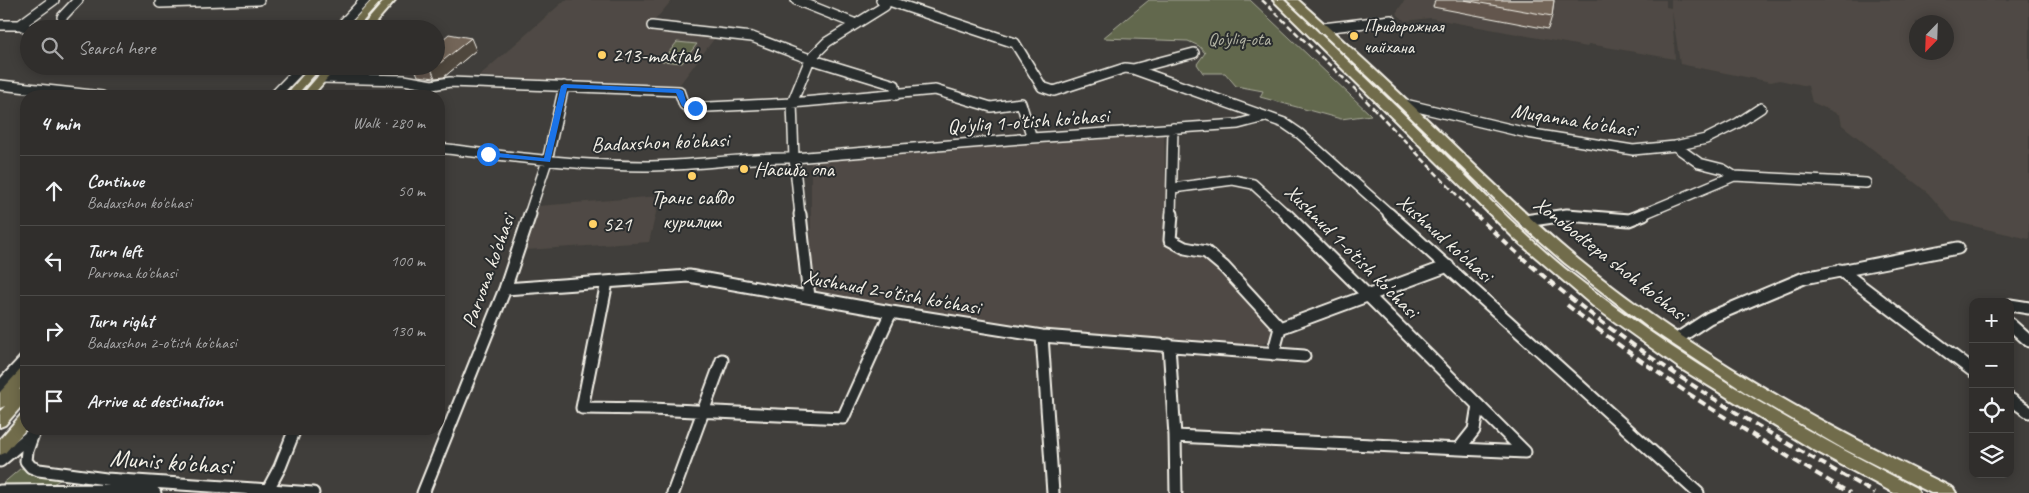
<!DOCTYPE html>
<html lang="en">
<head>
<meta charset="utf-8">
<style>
  :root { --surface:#302e2c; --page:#3c3a38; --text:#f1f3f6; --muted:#a8a8a9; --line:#4b4a48 }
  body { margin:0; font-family:Caveat,sans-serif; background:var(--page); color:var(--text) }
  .controls { position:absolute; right:15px; bottom:15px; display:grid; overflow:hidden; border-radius:10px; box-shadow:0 2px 12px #0003 }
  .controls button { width:45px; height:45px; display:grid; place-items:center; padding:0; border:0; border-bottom:1px solid var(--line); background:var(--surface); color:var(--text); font:25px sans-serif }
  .compass { position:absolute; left:1909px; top:15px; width:45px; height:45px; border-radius:50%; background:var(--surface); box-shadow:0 2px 12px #0003; rotate:203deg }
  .stop { position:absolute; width:15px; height:15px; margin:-11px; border:4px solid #1a73e8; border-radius:50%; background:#fff }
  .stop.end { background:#1a73e8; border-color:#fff; box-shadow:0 1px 5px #0008 }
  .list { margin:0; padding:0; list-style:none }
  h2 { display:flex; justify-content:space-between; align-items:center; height:65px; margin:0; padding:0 20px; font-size:21px }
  h2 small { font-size:16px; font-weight:400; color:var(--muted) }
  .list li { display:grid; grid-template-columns:32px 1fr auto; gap:15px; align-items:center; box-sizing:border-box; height:70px; padding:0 20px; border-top:1px solid var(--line) }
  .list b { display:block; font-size:19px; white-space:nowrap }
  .list p { margin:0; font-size:16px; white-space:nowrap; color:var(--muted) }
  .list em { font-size:16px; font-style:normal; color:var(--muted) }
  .icon { flex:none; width:28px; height:28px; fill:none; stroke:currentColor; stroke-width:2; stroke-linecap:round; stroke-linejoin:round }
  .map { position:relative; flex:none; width:2029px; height:493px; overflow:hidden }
  .search { position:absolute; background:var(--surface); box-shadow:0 2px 12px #0003; left:20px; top:20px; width:425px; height:55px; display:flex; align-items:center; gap:12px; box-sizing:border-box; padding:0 18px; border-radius:28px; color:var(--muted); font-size:19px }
  .panel { position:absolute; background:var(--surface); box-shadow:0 2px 12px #0003; left:20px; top:90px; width:425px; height:345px; border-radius:20px }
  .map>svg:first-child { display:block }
</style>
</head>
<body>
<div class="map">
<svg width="2029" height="493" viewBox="0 0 2029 493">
  <rect width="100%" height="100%" fill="#403e3b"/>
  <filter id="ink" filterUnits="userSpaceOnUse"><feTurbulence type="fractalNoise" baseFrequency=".02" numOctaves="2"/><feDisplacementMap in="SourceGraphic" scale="10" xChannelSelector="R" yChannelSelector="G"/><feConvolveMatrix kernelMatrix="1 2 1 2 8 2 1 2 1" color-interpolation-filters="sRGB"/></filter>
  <g filter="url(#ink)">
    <path fill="#4f4a44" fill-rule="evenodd" d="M565,0h107l-23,27 68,8 -40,53 -198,-12z
      M1405,0h261v7l5,1v-8h358v239l-77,-18 -24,-28 -86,-68 -2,-10 -28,-13 -4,-16 -29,-6 -8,2 -91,-18 -8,-54 3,49 -86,-15 -2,3 -157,-29 -25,3 -9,-8zM1916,22h30v30h-30z
      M1164,130l3,117 37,7 68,74 -4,13 -12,7 -213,-16 -232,-36v-133z
      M660,196l-11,46 -124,8 13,-44z"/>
    <path fill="#62684e" stroke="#abac9b" d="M1149,0h101l121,115 -30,4 -81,-22 3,-6 -27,-5 -11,-13h-22l-6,-9 8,-11 -6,-7 -11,-5 -85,-3z
      M677,42l20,2 -15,19 -20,-2z
      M21,468l16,7 21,3 2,2 -11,6h-49z"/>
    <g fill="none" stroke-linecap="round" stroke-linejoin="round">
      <g stroke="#f4f1e8" stroke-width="12">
        <path id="minor-far1" d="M796,0l60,24
          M886,0l129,43 27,44 12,4 71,-23 8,1 61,-16
          M160,3l99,-3
          M62,17l16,-17
          M0,25h20l9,4
          M20,25l34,-25
          M652,26l100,11 58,22 85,26 1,10
          M1323,28l68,-8
          M46,29h46
          M338,29l27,-29
          M1133,69l151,54 16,11 91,81
          M322,78l82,2 28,5 18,-3 229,9 5,14 4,3 104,-5 143,-13 56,17 30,-4 11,35
          M0,85l102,11
          M274,96l29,-30
          M1405,104l122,29 106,17 42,-4 31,-7 32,-16 23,-15
          M1675,146l24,17 24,6 11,7
          M439,148c68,8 137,18 206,18 50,0 99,-9 149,-8l238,-20 206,-14 27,-7
          M1173,188l60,-8 20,4 34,31
          M529,215l18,-54 17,-75
          M800,215l-6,-57 -2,-55 18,-44 17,-17 58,-36 -4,-6
          M1171,215l2,-87
          M1641,215l93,-39 132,7"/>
      </g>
      <g stroke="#f4f1e8" stroke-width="15">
        <path id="minor" d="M800,214l9,83
          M1172,214l-2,26 15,8 21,4 18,15 56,61 -7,26
          M1389,214l309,279
          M1525,221l42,-6 62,5 15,-6
          M1840,270l133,101
          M607,282l-25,126 70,1 191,9 48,-106
          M505,289l184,-13 202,36 151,24 262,20
          M2010,305l19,3
          M2010,324l19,17
          M1280,328l168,-62
          M1042,336l11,157
          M1677,339l32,-21 95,-40 154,-30
          M1169,345l6,91 1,57
          M0,387l26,-28
          M2010,399l19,13
          M33,434l-6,17 -1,10 5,6 8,3 67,9 207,14
          M1175,436l350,16 -239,-238
          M1459,449l15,-19 4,-25
          M0,461l38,-32
          M0,491l110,-1 45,3
          M266,493l14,-26 15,-38
          M423,493l82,-204 25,-75
          M673,493l49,-133"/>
      </g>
      <g stroke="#f4f1e8" stroke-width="4">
        <path id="major" d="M372,0h10l-26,29h-10z
          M385,0h10l-25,29h-10z
          M311,66h11l-26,30h-11z
          M327,66h11l-26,30h-11z
          M26,368v14l-7,8 7,-3v14l-21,24 -5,2v-16l5,-5 -5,2v-16l21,-23z
          M26,413v16l-21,24 -5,2v-16l21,-24z"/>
      </g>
      <g stroke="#f4f1e8" stroke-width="4">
        <path id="highway" d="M1273,0h11c52,49 104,98 154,148 41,41 81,83 126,120 109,87 228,157 352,220l3,5h-25l-82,-44 -134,-82 -85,-61 -76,-65z
          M1287,0h11c47,42 94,85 139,129 45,43 89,87 137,127 115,95 245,167 379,232l3,5h-25l-89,-45 -97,-56 -92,-61 -88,-68 -39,-34 -142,-138z"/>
      </g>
      <use href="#minor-far1" stroke="#2a2d2e" stroke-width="9"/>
      <use href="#minor" stroke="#2a2d2e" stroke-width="11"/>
      <use href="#major" fill="#716c4b" fill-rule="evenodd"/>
      <use href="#highway" fill="#716c4b" fill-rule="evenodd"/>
      <path stroke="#f4f1e8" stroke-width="2.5" stroke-dasharray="6 3" stroke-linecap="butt" d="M1262,0l97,93 117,122"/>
      <path stroke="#f4f1e8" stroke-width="4" stroke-dasharray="8 4.5" stroke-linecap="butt" d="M1475,214c117,115 257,200 400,279
        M1567,305c89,71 184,131 283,188"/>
    </g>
    <path fill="#63574d" stroke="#f4f1e8" d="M1435,0h119l-2,16 -4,13 -115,-22z
      M476,50l-32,27 -9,1 -17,-2 -4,-10h22z"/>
    <path fill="#50473e" stroke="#f4f1e8" d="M471,38l5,12 -32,27 -9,1 -5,-12h6v-1z"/>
    <path fill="#736559" stroke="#f4f1e8" d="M1464,0h90l-2,16z
      M449,34l22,4 -32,26 -3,1v-20z"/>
  </g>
  <path fill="#1a73e8" d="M564,84l115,5 4,2 4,13 11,4 -10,2 -6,-4 -6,-13 -109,-5 -17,74 -65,-6v-3l3,-1 56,6 17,-72z"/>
  <g fill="#ffd166" stroke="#2a2d2e" stroke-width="2">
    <circle cx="1354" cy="36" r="5"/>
    <circle cx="602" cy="55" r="5"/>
    <circle cx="744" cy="169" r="5"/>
    <circle cx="692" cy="176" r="5"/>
    <circle cx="593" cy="224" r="5"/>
  </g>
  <g text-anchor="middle" stroke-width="4" stroke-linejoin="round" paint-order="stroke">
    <g font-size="18" fill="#f4f1e8" stroke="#2a2d2e" text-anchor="start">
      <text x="1364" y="32">Придорожная<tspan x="1364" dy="21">чайхана</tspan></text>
    </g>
    <g font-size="18" fill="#b2b3a3" stroke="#2a2d2e">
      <text x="1239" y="45">Qo‘yliq-ota</text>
    </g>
    <g font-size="21" fill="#f4f1e8" stroke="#2a2d2e" text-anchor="start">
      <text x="612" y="62">213-maktab</text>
      <text x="754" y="176">Насиба опа</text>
      <text x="692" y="204" text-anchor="middle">Транс савдо<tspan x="692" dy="24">курилиш</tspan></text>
      <text x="603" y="231">521</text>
    </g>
    <g font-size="21" fill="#f4f1e8" stroke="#2a2d2e">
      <text transform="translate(1574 120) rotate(9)" y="7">Muqanna ko'chasi</text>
      <text transform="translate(1028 121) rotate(-4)" y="7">Qo'yliq 1-o'tish ko'chasi</text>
      <text transform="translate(660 142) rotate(-2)" y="7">Badaxshon ko'chasi</text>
      <text transform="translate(1445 238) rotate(42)" y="7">Xushnud ko'chasi</text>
      <text transform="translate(1352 251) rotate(45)" y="7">Xushnud 1-o'tish ko'chasi</text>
      <text transform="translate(1611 259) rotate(38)" y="7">Xonobodtepa shoh ko'chasi</text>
      <text transform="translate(488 271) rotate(-70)" y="7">Parvona ko'chasi</text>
      <text transform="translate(892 292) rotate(10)" y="7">Xushnud 2-o'tish ko'chasi</text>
    </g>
    <g font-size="25" fill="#f4f1e8" stroke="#2a2d2e">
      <text transform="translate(171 461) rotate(4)" y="9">Munis ko'chasi</text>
    </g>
  </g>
</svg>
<div class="controls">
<button>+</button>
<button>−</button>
<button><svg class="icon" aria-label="locate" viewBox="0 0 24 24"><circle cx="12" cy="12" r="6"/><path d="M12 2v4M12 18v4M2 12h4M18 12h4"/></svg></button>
<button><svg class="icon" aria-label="layers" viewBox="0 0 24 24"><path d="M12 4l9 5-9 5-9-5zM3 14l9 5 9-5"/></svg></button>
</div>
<svg class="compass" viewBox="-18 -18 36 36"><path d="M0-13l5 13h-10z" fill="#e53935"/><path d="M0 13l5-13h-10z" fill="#a8a8a9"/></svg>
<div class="stop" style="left:488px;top:154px"></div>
<div class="stop end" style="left:695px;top:108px"></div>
<div class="search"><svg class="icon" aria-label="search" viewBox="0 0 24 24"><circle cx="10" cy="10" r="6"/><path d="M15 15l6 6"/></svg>Search here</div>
<section class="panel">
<h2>4 min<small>Walk · 280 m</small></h2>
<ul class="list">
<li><svg class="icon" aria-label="ahead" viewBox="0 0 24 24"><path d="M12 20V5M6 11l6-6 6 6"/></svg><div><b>Continue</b><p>Badaxshon ko'chasi</p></div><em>50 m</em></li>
<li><svg class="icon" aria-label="left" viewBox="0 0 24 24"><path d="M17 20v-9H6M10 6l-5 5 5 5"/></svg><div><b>Turn left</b><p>Parvona ko'chasi</p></div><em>100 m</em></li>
<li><svg class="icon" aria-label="right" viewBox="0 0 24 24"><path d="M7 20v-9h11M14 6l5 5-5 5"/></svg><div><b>Turn right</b><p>Badaxshon 2-o'tish ko'chasi</p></div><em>130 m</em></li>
<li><svg class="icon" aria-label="arrive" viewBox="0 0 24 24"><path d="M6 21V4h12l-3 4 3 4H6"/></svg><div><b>Arrive at destination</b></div></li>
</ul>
</section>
</div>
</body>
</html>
